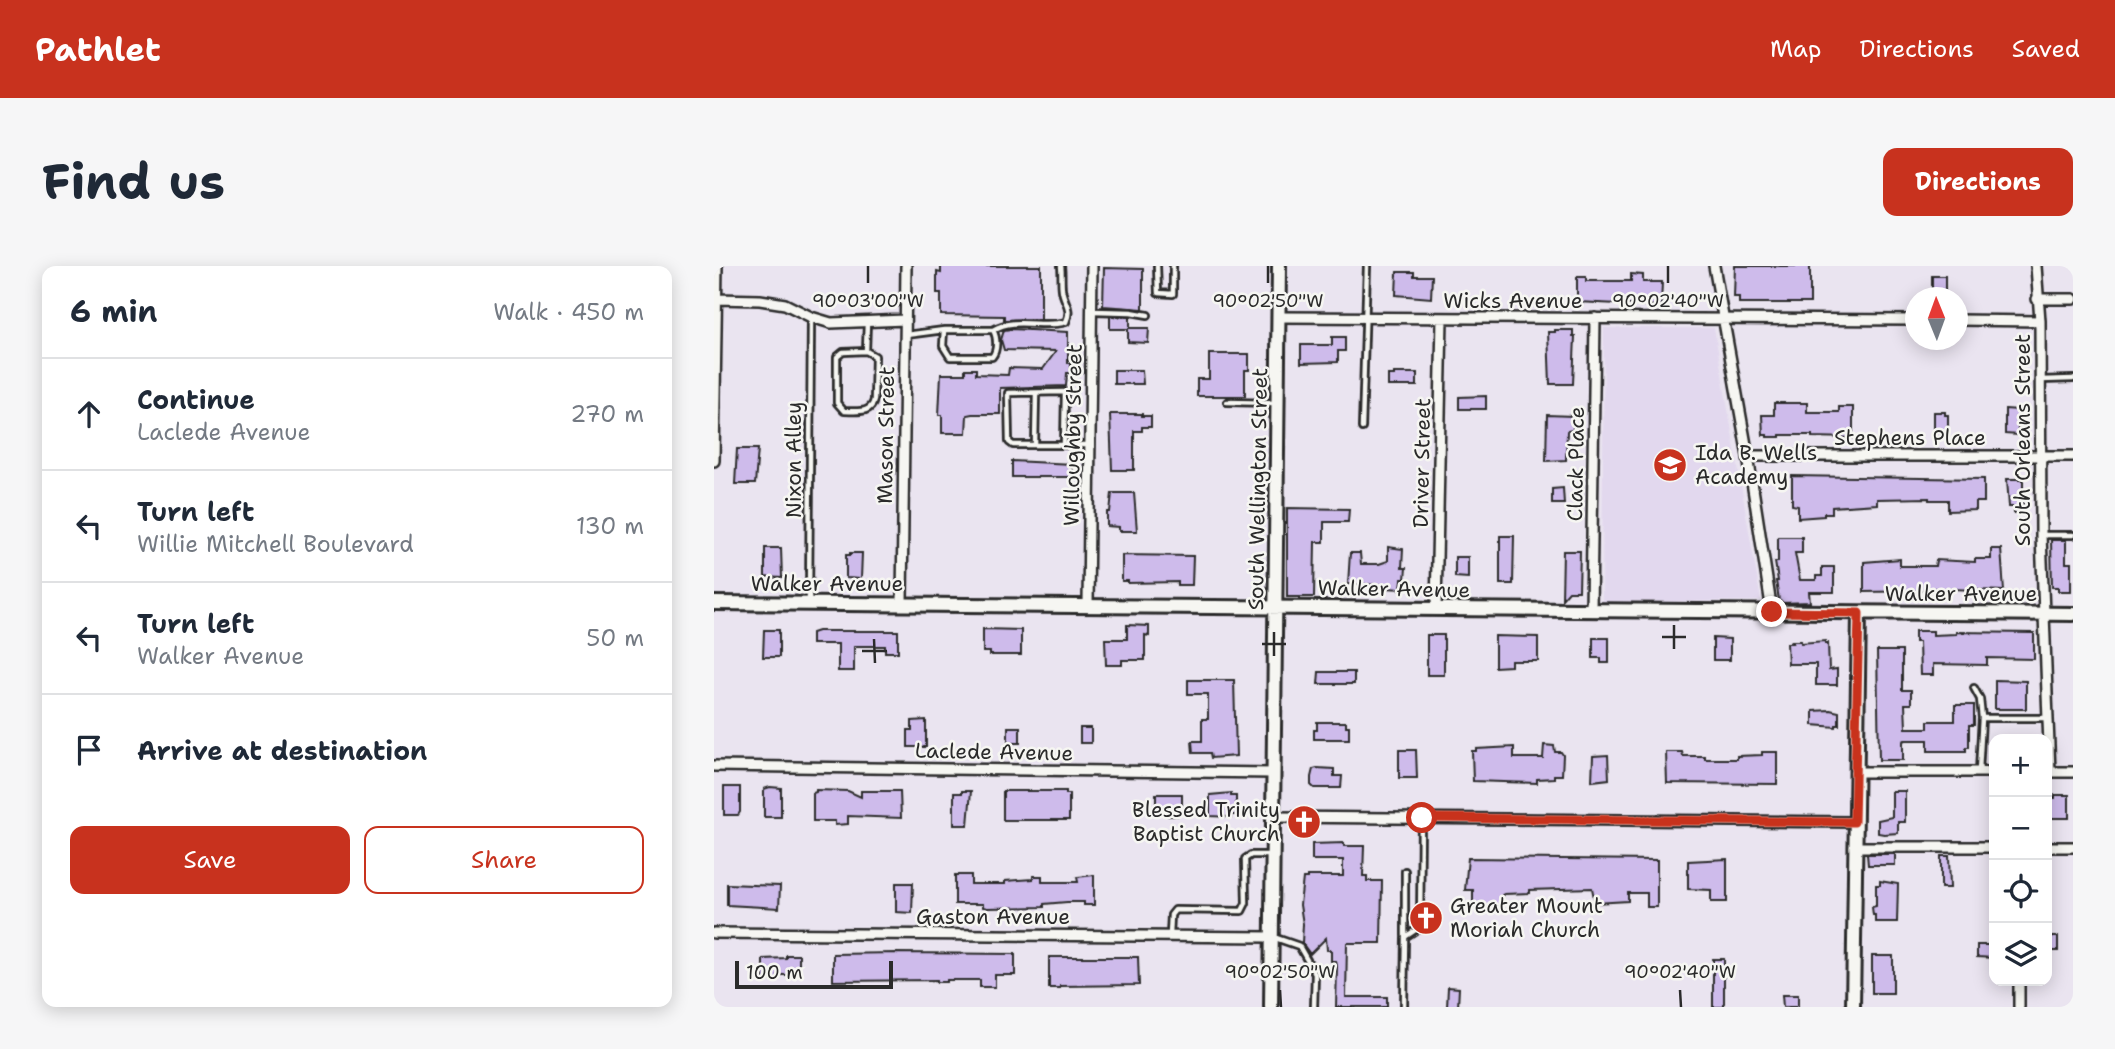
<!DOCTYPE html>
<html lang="en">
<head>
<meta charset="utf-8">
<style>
  :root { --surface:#fff; --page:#f6f6f7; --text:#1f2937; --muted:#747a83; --line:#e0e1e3; --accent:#c8321e }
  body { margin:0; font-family:"Shantell Sans",sans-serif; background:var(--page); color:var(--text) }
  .controls { position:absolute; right:21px; bottom:21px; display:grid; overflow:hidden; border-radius:14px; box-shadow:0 4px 18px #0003 }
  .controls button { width:63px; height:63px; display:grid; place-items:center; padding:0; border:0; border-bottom:2px solid var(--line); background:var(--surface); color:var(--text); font:35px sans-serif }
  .compass { position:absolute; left:1191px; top:21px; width:63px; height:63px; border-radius:50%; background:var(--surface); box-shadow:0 4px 18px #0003; rotate:359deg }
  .scale { position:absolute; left:21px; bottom:18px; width:158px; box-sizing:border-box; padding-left:7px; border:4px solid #2b2b2b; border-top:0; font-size:19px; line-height:24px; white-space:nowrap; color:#2b2b2b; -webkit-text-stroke:5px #f6f6f2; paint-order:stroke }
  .stop { position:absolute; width:21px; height:21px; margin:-16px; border:5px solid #c8321e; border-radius:50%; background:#fff }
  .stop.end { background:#c8321e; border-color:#fff; box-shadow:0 2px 7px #0008 }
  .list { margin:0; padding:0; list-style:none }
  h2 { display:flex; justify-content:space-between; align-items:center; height:91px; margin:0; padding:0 28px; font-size:30px }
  h2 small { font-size:23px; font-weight:400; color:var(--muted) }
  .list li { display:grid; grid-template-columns:46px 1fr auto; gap:21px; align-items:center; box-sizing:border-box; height:112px; padding:0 28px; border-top:2px solid var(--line) }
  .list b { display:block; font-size:26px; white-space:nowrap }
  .list p { margin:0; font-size:23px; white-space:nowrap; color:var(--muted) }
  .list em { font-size:23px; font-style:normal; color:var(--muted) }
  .actions { display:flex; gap:14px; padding:21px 28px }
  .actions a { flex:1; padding:16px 0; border:2px solid var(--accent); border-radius:14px; text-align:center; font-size:24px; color:var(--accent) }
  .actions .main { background:var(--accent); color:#fff }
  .icon { flex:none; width:38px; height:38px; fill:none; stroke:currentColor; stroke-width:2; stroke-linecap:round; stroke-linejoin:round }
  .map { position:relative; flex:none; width:1359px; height:741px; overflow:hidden; border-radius:14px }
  header { display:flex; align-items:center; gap:42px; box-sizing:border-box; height:98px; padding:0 35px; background:var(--accent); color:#fff }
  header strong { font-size:33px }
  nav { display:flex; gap:38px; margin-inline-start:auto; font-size:24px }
  .intro { display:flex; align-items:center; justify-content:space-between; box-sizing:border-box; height:168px; padding:0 42px }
  h1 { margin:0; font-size:49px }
  .button { padding:18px 32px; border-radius:14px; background:var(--accent); color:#fff; font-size:24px; font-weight:700 }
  main { display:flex; gap:42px; padding:0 42px }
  aside { flex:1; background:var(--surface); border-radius:14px; box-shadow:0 4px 18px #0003 }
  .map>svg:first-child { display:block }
</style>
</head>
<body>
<header>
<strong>Pathlet</strong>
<nav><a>Map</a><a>Directions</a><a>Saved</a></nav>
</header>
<div class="intro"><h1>Find us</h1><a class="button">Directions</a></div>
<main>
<aside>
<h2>6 min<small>Walk · 450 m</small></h2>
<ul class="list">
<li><svg class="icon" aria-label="ahead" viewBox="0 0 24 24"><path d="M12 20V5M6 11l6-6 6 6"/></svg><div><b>Continue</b><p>Laclede Avenue</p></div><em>270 m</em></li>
<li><svg class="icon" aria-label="left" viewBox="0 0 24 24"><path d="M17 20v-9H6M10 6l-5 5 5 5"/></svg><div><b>Turn left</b><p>Willie Mitchell Boulevard</p></div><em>130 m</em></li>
<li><svg class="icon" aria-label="left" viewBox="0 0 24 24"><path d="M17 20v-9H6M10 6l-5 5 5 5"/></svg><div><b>Turn left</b><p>Walker Avenue</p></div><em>50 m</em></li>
<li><svg class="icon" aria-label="arrive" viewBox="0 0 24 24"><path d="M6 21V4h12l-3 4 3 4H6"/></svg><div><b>Arrive at destination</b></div></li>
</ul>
<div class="actions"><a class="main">Save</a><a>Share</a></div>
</aside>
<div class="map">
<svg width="1359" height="741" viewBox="0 0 1359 741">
  <rect width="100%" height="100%" fill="#eae4f0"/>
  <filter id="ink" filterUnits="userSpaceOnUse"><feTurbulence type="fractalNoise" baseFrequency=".0143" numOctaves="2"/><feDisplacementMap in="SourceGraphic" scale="14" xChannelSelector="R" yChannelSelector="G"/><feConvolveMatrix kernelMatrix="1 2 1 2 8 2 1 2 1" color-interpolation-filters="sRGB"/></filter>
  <g filter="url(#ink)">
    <path fill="#e2d8ee" d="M890,62h110l47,273 -159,1z"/>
    <path fill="#cebbeb" stroke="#2b2b2b" stroke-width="2" d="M227,0h100v53l-37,1v-4l-63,-1v-22h-4v-21l4,1z
      M1021,0h75v37h-71v-6h-5z
      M390,2l39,1v40l-40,-3z
      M683,6h17v4h18l-1,22 -35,-3z
      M917,8l12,1v7h19l-1,24 -84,-4v-25h9v4h45z
      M1218,10h13v22h-13z
      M396,50l20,1v11h19l-1,15 -20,-1v-13h-18z
      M297,63l57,3v31h3v10h-4l-1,13 -66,2v26h-28l-5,1 -1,18h-24v-18h-3l2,-41h24v-5h11v5l32,1 1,-7 34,1 13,-18 -52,-1 -3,-10 3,-10z
      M841,64h18v6h2l-2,48h-23l-2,-52h7z
      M618,71h13v14h-7v11l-37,1v-18h31z
      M495,88h40v16h-4v26h-48v-17h12z
      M400,104h28l1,14h-29z
      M680,107h23v13h-29v-11h6z
      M772,130v13h-27v-12z
      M1060,137h33v9h32v-5h14v31l-41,-1v-2h-32v2h-13v-2h-4l-1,-20h12z
      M1291,143l13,1v25l-13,-1z
      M1220,146h11v3h3v23h-14z
      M396,148h32v2h9v11h-9v4h-8v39h-22z
      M833,149l26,1v14l-6,1 -1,29 -20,1z
      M23,183h21l-3,35h-20z
      M298,195l60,3v13h-60z
      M1078,210l192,3v23h-8v8l-28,1v-11h-19v-2l-52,1v5l-45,3v6h-8v3l-26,2v-12l-6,-1z
      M1293,213h16v34h-9v-6h-5z
      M849,222l1,16h-12v-15z
      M398,227h22l3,38h-18v-4l-12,-1v-14h3z
      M573,242l62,1 -1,13h-24v20h-9l-1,55h-27z
      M786,270h14l-1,48h-13z
      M1064,271h24v16h-7l5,27h16v-4h6v-9h12v25h-25l1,10 -28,1 -3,-3 -3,-19h2l-3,-19h3z
      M1337,274h15v23h5v28h-13v-4h-6z
      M674,281l15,2 -1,19h4l-1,11h-3l-1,10 -14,-1v-3l-39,-1 2,-31h10l1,11h18l9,-3z
      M51,282h16l1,30 -17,-1z
      M1277,283h10l3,42 -80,-3v3l-60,1v-30l36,-3v7h35l1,-6 39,2v-3h16z
      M849,285h17l-1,40h-10l-7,8z
      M136,287h12l-1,26 -15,-1v-23h4z
      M408,289l71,1 -1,29h-14v-3l-50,1v-2h-6z
      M741,291h13v21l-13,-1z
      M413,359l22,1v10l-4,-1v25h-23v5h-16l-1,-26h22z
      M269,363l38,1v25h-31v-3h-7z
      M50,364h15v27h-16z
      M104,365h80v21h-13v-6h-31v25h-16v-27h-26v-11z
      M1201,365h18v4l23,-1v-2l78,1v26l-47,-1v7l-54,-1v11h-13l-1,-33h-4z
      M713,369h17v40h-17z
      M781,370l43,1v24h-27v5l-16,1z
      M879,372h16v25h-8v-5h-8z
      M999,372l17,1v21h-17z
      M1078,375h9v2l24,-2v2h3l1,27 8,-1v16h-21v-21h-28l-1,-21h6z
      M1163,385h25v39h9v14h-6l1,24h22v-7h27v-16h19v20h-5v22h-3v4h-38v-11h-23l-2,1v19h-24z
      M605,406h35v12h-36z
      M474,414h46l2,76 -25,2 -1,-5h-17l-1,-12h10v-22h6v-25h-20z
      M1281,414l31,1v28h-31z
      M1116,444l9,2v13h-3v2l-23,-2v-14z
      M212,454v27h-18v-17h4v-9z
      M603,456h29v4h3v13h-35v-9h3z
      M294,461h12v16h-12z
      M366,462h11v15h-11z
      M830,479l10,1 1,6h6l2,3 -1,20h-8v3l-17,1v4l-64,-2 -1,-30h4v-2l38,-2v11h29z
      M685,484h17l1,28h-18z
      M952,486h16l1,4h22v3h32v-3l25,-1v-3h15v32l-110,-1z
      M894,489l1,24 -17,2 1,-25z
      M603,502l17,1v7h8l-1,12h-27l-3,-3v-8l2,-8z
      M10,521h16v25l-2,3h-14z
      M56,521l11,1v29h-17v-28z
      M102,524l32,1 13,6v-6h39l1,27 -53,-2v8l-13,1v-4h-22v-28l3,-1z
      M248,525h9l-3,34h-14v-32h8z
      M289,525h63v3h3v26h-66z
      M1178,525h13v31h-7v11l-14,1 -6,-1v-13l14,-3z
      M517,527v3h5v19h-5v2l-21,-1v-21z
      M442,528h26v13h-5v9h-9v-4h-12z
      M1341,529h14v23h-22v-20h8z
      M630,577v3h20l-1,30h4v5h15l-1,62h-34l-1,54h41v10h-51l1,-41 -1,-5h-5v-11h-4l-1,-12 -16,16 -8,-11 1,-19 -3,-19 3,-27h4v-2h36v-16h-31v-16z
      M1153,588h28v11h-27z
      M1227,590h8l1,32h-9z
      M754,592l189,2v47h-10v-14h-19v8l-33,2 -3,-15 -62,2v3l-26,1 -2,1v11l-29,2v-18h-8z
      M1013,593v43h-16v-12l-23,-1v-28z
      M241,609h16v9h34v-3l28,-2v-3h9v6h36l-1,-5 17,-2v30h-10v-3h-17l-23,2v3l-57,1 -4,-1v-3h-28z
      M1166,615l18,3 -1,38h-22v-7h-2l-1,-8 4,-1v-21h4z
      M182,617h17l-1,30 -16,-1z
      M13,618l53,2 -1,22 -52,-3z
      M1333,671h11v14h-11z
      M1263,679h17v13l-17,-1z
      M183,687l118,1v21h-20v12h-15v-7h-33v2h-10v-2l-104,1v-27z
      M72,689h13v20h-21v5h-15v-21l23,-1z
      M1158,690h21v37h-21z
      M335,691h89l1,28 -79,1v2h-11z
      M999,693h11v48h-11z
      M734,721l11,1 -1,19h-11z
      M1068,729h16v12h-15z"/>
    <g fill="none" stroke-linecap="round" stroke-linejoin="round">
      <g stroke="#2b2b2b" stroke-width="10">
        <path id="lane" d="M443,0l1,27 15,1v-28
          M379,45l38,1 17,3
          M279,64c23,-14 49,-1 73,-8 7,-15 -3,-20 -4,-33 -1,-7 0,-16 -1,-23
          M192,69l38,-5h49c4,7 5,20 -1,27h-42l-7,-11 1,-16
          M152,85l-23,1 -6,5v46l7,8c13,0 27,3 30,-11l1,-44 -9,-5 1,-29
          M1327,114l32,-1
          M513,136l50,1
          M648,162l5,-162
          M321,179l1,-52
          M350,179l1,-53 -57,1 1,49 4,3c26,0 51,0 76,0
          M1328,269h31
          M95,336l2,-284
          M1260,422l6,11 2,19
          M1265,505l3,-53h66
          M456,669l1,-20 4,-5 67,1 4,-8 -1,-44 6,-4h18
          M691,670v-65
          M559,671l26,9 16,28 -1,33
          M690,741l1,-70 15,-10 1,-109"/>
      </g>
      <g stroke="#2b2b2b" stroke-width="14">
        <path id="street" d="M1000,0l34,190 24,156
          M1322,0l4,55 1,214 9,237
          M2,33l44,1 25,4 26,13 20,6 74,-3
          M1323,33h36
          M565,51l637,3
          M1244,54l82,1
          M1034,190h325
          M0,195l3,-195
          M188,337l4,-337
          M374,339l4,-339
          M722,343l6,-291
          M877,345l4,-293
          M0,500l560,7
          M1141,506h139
          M1333,506h26
          M560,551l580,5
          M1140,581h140
          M1333,581h26
          M0,667l558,4
          M1305,741v-26"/>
      </g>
      <g stroke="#2b2b2b" stroke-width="18">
        <path id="secondary" d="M0,337l1359,11
          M557,741l8,-741
          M1139,741l6,-394"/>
      </g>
      <use href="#lane" stroke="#f6f6f2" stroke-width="4.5"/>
      <use href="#street" stroke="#f6f6f2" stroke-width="9"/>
      <use href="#secondary" stroke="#f6f6f2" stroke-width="12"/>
    </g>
  </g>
  <g fill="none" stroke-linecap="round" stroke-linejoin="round" filter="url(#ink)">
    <path stroke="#c8321e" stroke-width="9" d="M708,552l432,4 5,-209 -87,-1"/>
  </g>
  <path fill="none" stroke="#2b2b2b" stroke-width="2.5" d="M154,0v17M554,0v17M954,0v17M960,359v24M560,366v24M948,371h24M160,373l1,24M548,378h24M148,385h25M566,724l1,17M966,724l1,17"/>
  <defs>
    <g id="school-disc" transform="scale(1.75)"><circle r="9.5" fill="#c8321e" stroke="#f6f6f2"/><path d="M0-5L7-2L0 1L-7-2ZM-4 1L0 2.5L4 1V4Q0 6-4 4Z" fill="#fff"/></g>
    <g id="church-disc" transform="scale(1.75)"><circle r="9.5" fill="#c8321e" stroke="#f6f6f2"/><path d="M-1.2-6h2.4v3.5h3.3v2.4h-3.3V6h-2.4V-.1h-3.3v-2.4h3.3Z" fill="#fff"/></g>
  </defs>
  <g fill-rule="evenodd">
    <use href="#school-disc" x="956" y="199"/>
    <use href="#church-disc" x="590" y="556"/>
    <use href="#church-disc" x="712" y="652"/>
  </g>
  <g text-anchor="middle" stroke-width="5" stroke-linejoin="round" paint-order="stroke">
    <g font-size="21" fill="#2b2b2b" stroke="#f6f6f2">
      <text x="799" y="42">Wicks Avenue</text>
      <text transform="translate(172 169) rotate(-89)" y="7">Mason Street</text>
      <text transform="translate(359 169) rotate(-89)" y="7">Willoughby Street</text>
      <text x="1196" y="179">Stephens Place</text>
      <text transform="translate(1309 174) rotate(-90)" y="7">South Orleans Street</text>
      <text transform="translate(80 194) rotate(-90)" y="7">Nixon Alley</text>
      <text transform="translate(708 197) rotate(-89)" y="7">Driver Street</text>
      <text transform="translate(862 198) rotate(-89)" y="7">Clack Place</text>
      <text transform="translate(544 223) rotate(-89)" y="7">South Wellington Street</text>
      <text x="113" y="325">Walker Avenue</text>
      <text transform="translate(680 323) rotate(1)" y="7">Walker Avenue</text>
      <text x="1247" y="335">Walker Avenue</text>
      <text transform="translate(280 486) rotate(1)" y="7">Laclede Avenue</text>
      <text x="279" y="658">Gaston Avenue</text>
    </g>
    <g font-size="21" fill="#2b2b2b" stroke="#f6f6f2" text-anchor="start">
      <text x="981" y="194">Ida B. Wells<tspan x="981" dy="24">Academy</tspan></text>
      <text x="566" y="551" text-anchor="end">Blessed Trinity<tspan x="566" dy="24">Baptist Church</tspan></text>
      <text x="736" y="647">Greater Mount<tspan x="736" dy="24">Moriah Church</tspan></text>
    </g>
  </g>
  <g font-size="18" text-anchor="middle" fill="#2b2b2b" stroke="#f6f6f2" stroke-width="5" stroke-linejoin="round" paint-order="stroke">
    <text x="154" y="41">90°03'00"W</text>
    <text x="554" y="41">90°02'50"W</text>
    <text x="954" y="41">90°02'40"W</text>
    <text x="566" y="712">90°02'50"W</text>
    <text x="966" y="712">90°02'40"W</text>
  </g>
</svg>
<div class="controls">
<button>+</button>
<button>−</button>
<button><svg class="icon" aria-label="locate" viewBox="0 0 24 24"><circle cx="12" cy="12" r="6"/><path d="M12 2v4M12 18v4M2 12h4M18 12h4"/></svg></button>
<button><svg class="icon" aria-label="layers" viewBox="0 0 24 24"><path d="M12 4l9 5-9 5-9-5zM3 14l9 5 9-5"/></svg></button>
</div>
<svg class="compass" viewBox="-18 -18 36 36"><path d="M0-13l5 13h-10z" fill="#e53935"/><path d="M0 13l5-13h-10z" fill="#747a83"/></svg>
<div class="scale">100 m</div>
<div class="stop" style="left:708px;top:552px"></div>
<div class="stop end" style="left:1058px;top:346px"></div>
</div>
</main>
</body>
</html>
